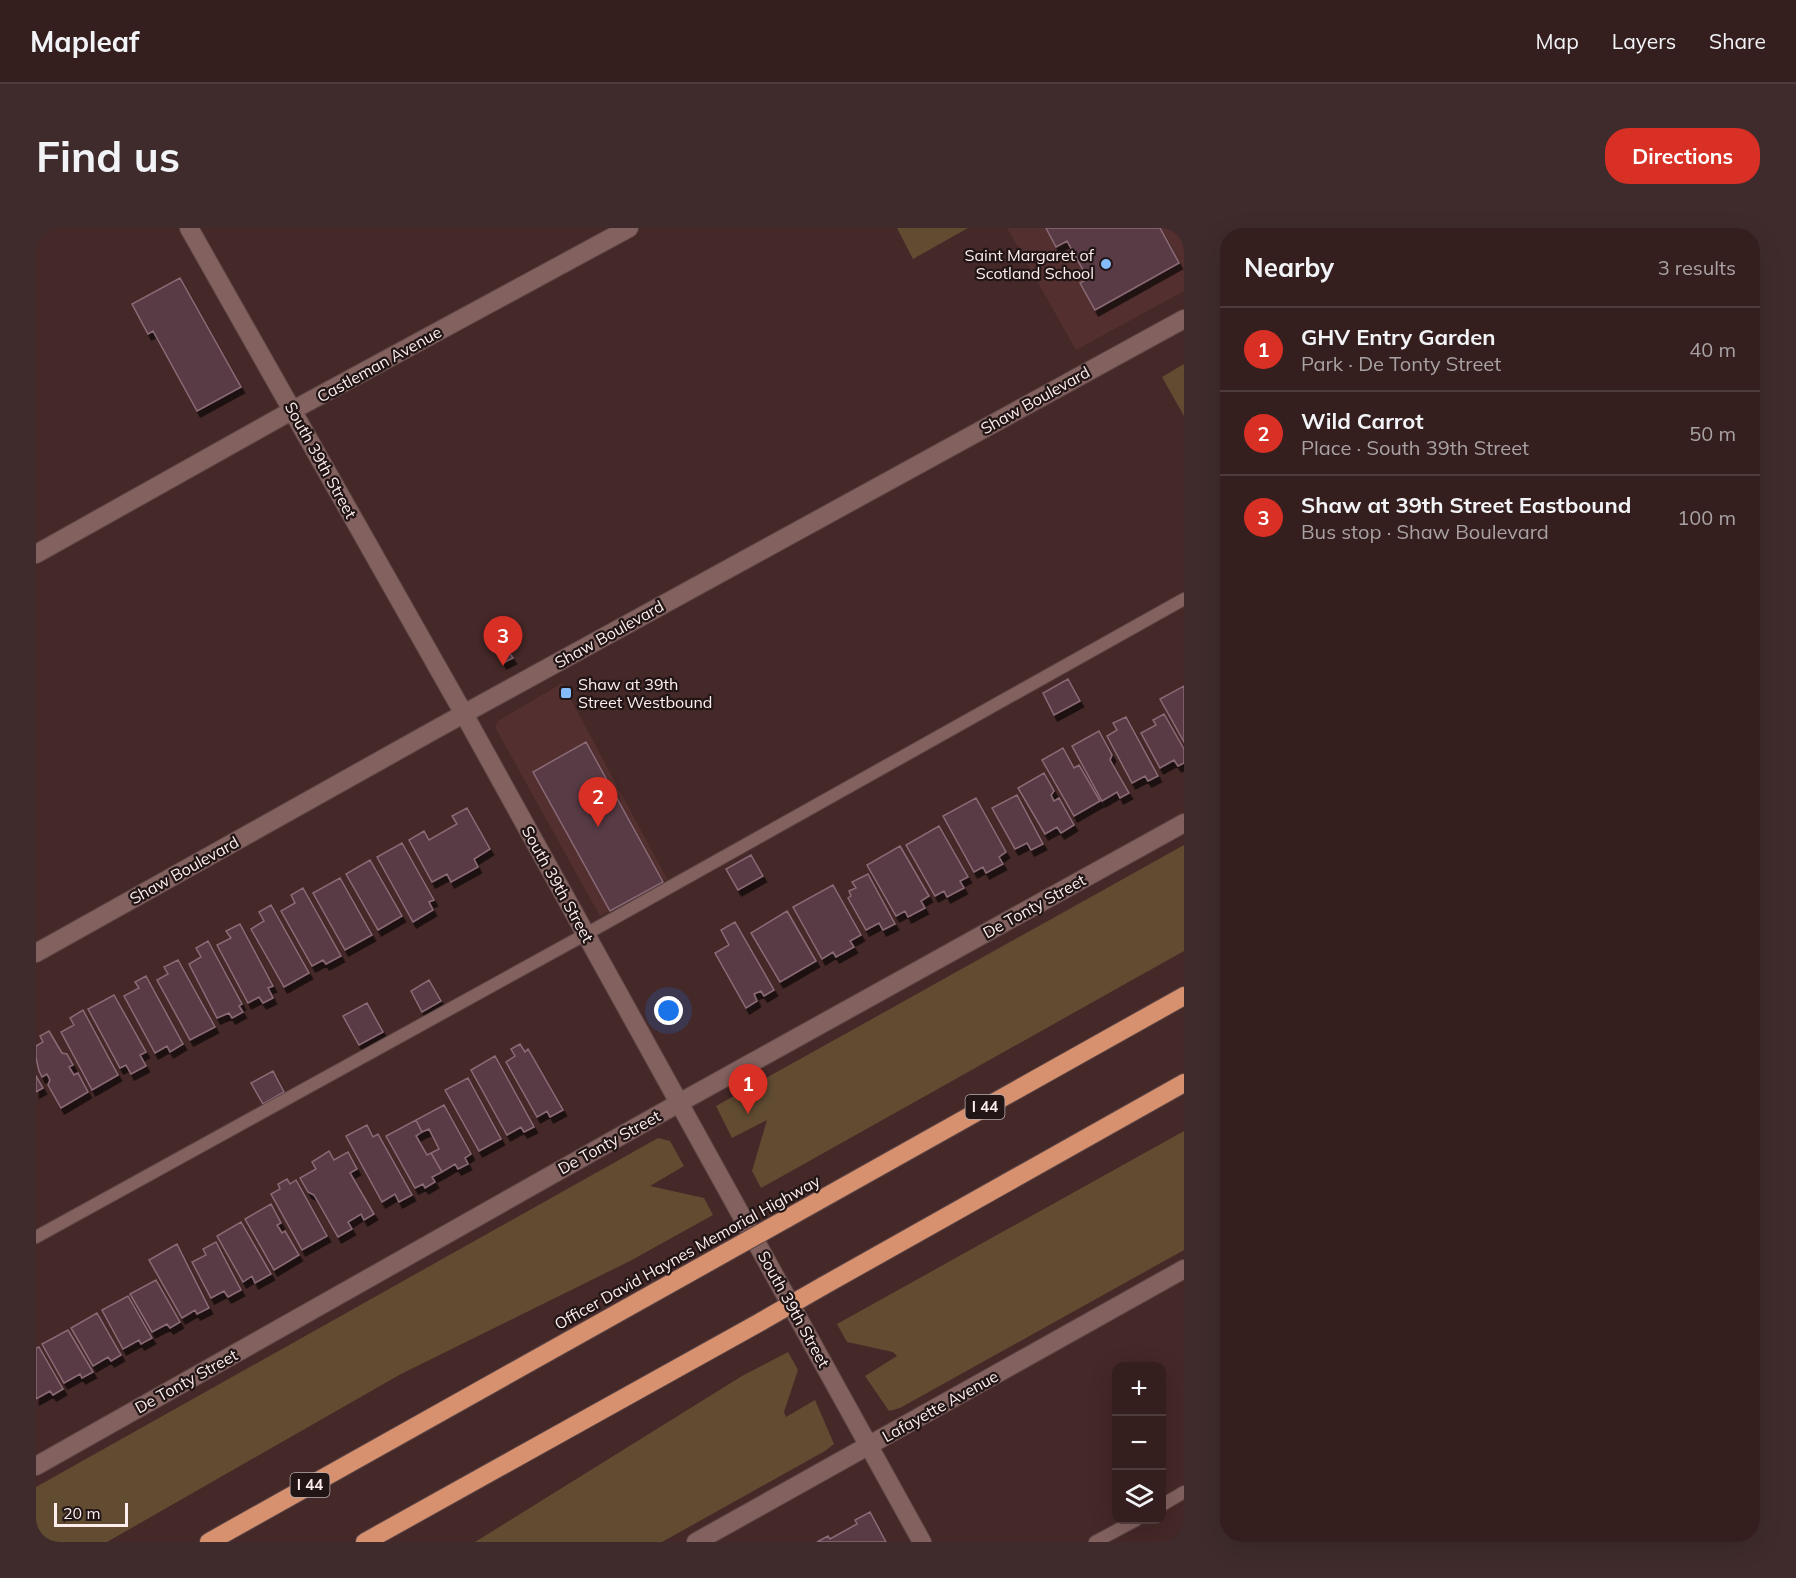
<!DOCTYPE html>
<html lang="en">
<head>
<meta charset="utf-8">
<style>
  :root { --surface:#341e1e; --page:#3f2b2b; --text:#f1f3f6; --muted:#a9a2a4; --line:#4e3c3c; --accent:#d93025 }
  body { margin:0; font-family:Mulish,sans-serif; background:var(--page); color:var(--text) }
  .controls { position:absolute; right:18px; bottom:18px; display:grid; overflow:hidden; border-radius:12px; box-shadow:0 6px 24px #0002 }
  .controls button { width:54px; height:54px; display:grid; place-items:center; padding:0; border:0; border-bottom:2px solid var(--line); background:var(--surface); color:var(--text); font:30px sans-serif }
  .scale { position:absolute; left:18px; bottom:15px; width:74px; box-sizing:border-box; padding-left:6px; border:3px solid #fdeded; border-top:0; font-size:16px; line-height:21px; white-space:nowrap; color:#fdeded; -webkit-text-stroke:4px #221515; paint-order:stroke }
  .you { position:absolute; left:633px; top:783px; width:21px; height:21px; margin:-15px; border:4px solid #fff; border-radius:50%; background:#1a73e8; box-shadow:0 0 0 9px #1a73e833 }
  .badge { display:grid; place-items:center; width:39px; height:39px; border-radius:50%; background:var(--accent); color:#fff; font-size:20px; font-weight:700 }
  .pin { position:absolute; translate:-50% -50px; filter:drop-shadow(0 2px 3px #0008) }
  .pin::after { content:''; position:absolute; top:32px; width:21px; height:18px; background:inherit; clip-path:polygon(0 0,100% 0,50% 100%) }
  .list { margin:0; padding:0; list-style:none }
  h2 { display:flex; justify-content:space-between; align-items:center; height:78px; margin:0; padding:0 24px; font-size:26px }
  h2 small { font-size:20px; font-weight:400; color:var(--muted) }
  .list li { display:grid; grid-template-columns:39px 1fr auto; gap:18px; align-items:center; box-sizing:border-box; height:84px; padding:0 24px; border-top:2px solid var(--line) }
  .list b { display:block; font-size:22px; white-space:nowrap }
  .list p { margin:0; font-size:20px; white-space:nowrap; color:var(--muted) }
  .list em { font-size:20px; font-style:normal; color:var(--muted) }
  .icon { flex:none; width:33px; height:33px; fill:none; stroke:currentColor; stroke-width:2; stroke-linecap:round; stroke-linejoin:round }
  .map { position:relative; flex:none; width:1148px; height:1314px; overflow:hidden; border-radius:24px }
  header { display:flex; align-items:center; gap:36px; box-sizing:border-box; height:84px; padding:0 30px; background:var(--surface); border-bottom:2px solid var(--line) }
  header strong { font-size:28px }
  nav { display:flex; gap:33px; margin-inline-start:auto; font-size:21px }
  .intro { display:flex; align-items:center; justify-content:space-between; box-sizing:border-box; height:144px; padding:0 36px }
  h1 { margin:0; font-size:42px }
  .button { padding:15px 27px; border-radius:24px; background:var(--accent); color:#fff; font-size:21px; font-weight:700 }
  main { display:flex; gap:36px; padding:0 36px }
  aside { flex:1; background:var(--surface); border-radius:24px; box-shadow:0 6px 24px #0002 }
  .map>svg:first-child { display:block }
</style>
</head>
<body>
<header>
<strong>Mapleaf</strong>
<nav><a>Map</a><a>Layers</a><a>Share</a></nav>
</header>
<div class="intro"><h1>Find us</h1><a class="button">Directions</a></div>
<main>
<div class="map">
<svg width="1148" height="1314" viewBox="0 0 1148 1314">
  <defs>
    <filter id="shadow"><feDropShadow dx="3.5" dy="6" stdDeviation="0" flood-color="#0009"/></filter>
  </defs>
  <rect width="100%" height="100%" fill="#452828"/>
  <path fill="#542f2f" d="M971,0h172l5,10v53l-108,59z
    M526,455l105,196 -67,37 -105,-189 3,-6z"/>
  <path fill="#614c32" d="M861,0h71l-55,31z
    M1148,136v52l-22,-39z
    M1148,617v106l-423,237 -9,-17 15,-51 -35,18 -16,-32z
    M1148,903v119l-284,158 -11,3 -24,-35 32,-20 -4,-4 -46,-10 -10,-18z
    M622,910l12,3 14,25 -34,20 54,12 9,17 -83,46 -229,113 -294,168h-71v-55z
    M752,1124l10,18 -14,42 2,5 29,-17 19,44 -9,7 -163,91h-187l267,-166z"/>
  <path fill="#583b45" stroke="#8a6b76" stroke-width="1.5" filter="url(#shadow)" d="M1010,0h114l19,35 -84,47 -15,-27 8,-4 -21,-38 -11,6z
    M144,50l61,109 -44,24 -44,-80 -5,3 -16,-30z
    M473,424l4,6 -10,5 -3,-5z
    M1032,451l12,22 -26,14 -11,-22z
    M1148,458v56l-24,-43z
    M1128,486l20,35v14l-6,3 -4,-6 -14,8 -19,-35 15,-8 -3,-5z
    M1090,489l32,59 -10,5 -3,-5 -13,7 -25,-47 10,-6 -4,-7z
    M1063,503l13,24 -2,5 19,33 -9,5 -3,-6 -15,9 -30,-55z
    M550,514l77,140 -53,29 -77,-139z
    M1027,520l11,20 5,-3 21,36 -26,15 -32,-56z
    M1008,545l10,18 -3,4 3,6 5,-3 15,27 -13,8 -4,-6 -12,7 -27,-46z
    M981,567l26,49 -12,6 -4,-7 -12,6 -23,-41z
    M940,570l30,54 -7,5 4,7 -17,9 -3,-6 -9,5 -31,-56z
    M431,580l23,41 -16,10 4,8 -27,15 -4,-8 -15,8 -23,-42 15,-9 5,9 28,-16 -5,-8z
    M903,598l29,51 -8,4 4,7 -17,9 -3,-6 -9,5 -29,-51z
    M366,615l32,57 -5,2 4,8 -20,12 -36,-65z
    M864,618l29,50 -8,5 4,7 -17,9 -3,-6 -9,5 -29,-51z
    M715,627l12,21 -25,14 -12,-21z
    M334,632l32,56 -24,14 -32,-56z
    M832,646l27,50 -12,6 -4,-7 -13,7 -18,-32 3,-2 -2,-5 7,-3 -4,-6z
    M304,650l32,57 -27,15 -32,-57z
    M797,657l28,50 -11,6 4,6 -18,10 -3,-5 -11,7 -29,-52z
    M267,660l38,68 -15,8 -3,-4 -11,6 -31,-55 14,-8 -4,-8z
    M235,677l38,68 -25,14 -33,-58 13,-8 -5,-9z
    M751,683l29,50 -36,21 -29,-49z
    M699,694l39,68 -10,6 -3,-5 -7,3 3,7 -11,7 -31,-55 14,-8 -8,-15z
    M204,696l33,62 -5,2 5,10 -10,5 -4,-6 -11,6 -31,-58 14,-7 -5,-7z
    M172,713l34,63 -3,2 4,6 -11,6 -3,-5 -12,5 -28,-54 12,-7 -5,-9z
    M142,732l37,67 -25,13 -33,-60 11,-6 -4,-7z
    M110,748l37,68 -13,8 -3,-6 -12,7 -31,-57 15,-8 -4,-6z
    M393,752l12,21 -19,11 -11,-21z
    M78,767l32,57 -6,3 6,11 -15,8 -5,-9 -6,3 -32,-59z
    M331,775l16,29 -24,13 -16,-29z
    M47,782l35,65 -26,15 -31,-58 13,-7 -4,-7z
    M13,803l13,22 5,1 6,11 -4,2 5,8 4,-2 10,19 -27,16 -13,-23 2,-5 -3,-6 -5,3 -3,-6 -3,-13v-12l7,-4 -3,-6z
    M484,816l5,8 3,-3 35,61 -13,7 -3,-6 -10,6 -31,-55 9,-6 -4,-7z
    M459,828l39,71 -10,5 -3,-5 -14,8 -36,-65z
    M237,843l11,21 -21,12 -12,-21z
    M0,848l7,12 -7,4z
    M432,850l33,61 -22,12 -34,-61z
    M408,877l27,49 -6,4 3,6 -10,5 -3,-5 -13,8 -11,-19 8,-4 -10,-20 -7,3 -6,-12z
    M380,892l6,12 -6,4 11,19 4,-2 11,19 -10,5 3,5 -10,6 -2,-4 -8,4 -29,-52z
    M331,897l6,12 5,-3 34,61 -13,7 -4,-8 -13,8 -36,-66z
    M293,923l5,9 14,-8 9,17 -7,4 24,41 -10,6 -3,-6 -13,8 4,7 -14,8 -24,-42 -6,-3 -8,-14 16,-9 -4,-7z
    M251,951l3,5 6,-4 31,56 -25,14 -31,-56 9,-5 -2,-5z
    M235,976l10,19 -4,2 5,8 3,-2 14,24 -25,15 -29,-51z
    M205,994l30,52 -16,9 -3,-7 -9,6 -26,-46z
    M180,1014l25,48 -13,7 -4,-6 -13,7 -19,-36 14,-7 -3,-6z
    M141,1016l32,64 -12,6 -2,-4 -13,8 -33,-58z
    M120,1052l24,42 -10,6 -3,-4 -15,8 -22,-38z
    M92,1068l24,42 -11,6 -2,-4 -16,9 -21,-39z
    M61,1085l24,42 -10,6 -3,-4 -15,9 -22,-38z
    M32,1102l25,42 -11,6 -2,-4 -16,9 -22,-39z
    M3,1119l24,42 -10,6 -3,-4 -14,8v-51z
    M834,1284l16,30h-69l11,-6 2,3 27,-15 -2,-4z"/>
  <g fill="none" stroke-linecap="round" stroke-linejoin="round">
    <g stroke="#5d4545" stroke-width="14">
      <path id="service" d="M0,1009l550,-303 598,-335
        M1126,1277l22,-13
        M1059,1314l41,-22"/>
    </g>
    <g stroke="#5d4545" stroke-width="20">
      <path id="minor" d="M0,326l257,-144 336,-182
        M0,1238l643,-363 505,-280
        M660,1314l488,-273"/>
    </g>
    <g stroke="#5d4545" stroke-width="20">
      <path id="tertiary" d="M153,0l275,486 458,828
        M0,725l402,-225 746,-409"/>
    </g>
    <g stroke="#5d4545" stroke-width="20">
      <path id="motorway" d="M750,991l398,-223
        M787,1058l361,-203
        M173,1314l516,-289
        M329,1314l397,-221"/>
    </g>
    <use href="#service" stroke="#82615f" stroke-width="12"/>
    <use href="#minor" stroke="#82615f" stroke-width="18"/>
    <use href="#tertiary" stroke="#82615f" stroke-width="18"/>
    <use href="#motorway" stroke="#d7916f" stroke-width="18"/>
    <g stroke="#5d4545" stroke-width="20" stroke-linecap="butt">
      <path id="motorway-bridge" d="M689,1025l61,-34
        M726,1093l61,-35"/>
    </g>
    <use href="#motorway-bridge" stroke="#d7916f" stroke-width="18"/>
  </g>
  <g fill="#84bcfb" stroke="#221515" stroke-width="2">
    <circle cx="1070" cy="36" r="6"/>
    <rect x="524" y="459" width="12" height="12" rx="3"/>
  </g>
  <g text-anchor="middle" stroke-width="4.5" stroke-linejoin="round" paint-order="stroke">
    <g fill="#221515" stroke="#bbacac" stroke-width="1.5">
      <rect x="929.5" y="867" width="39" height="24" rx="4.5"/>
      <rect x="254.5" y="1245" width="39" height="24" rx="4.5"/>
    </g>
    <g font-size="15" font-weight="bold" fill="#fdeded">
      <text x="949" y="884">I 44</text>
      <text x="274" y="1262">I 44</text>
    </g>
    <g font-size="16" fill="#fdeded" stroke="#221515" text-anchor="end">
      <text x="1058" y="33">Saint Margaret of<tspan x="1058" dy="18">Scotland School</tspan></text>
      <text x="542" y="462" text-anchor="start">Shaw at 39th<tspan x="542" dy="18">Street Westbound</tspan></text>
    </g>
    <g font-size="16" fill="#fdeded" stroke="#221515">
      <text transform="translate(343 136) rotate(-29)" y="6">Castleman Avenue</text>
      <text transform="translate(999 172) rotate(-29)" y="6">Shaw Boulevard</text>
      <text transform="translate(285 232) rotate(61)" y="6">South 39th Street</text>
      <text transform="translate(573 406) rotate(-29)" y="6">Shaw Boulevard</text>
      <text transform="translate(148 642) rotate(-29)" y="6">Shaw Boulevard</text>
      <text transform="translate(522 656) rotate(61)" y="6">South 39th Street</text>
      <text transform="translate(998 678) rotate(-29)" y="6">De Tonty Street</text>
      <text transform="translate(573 914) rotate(-29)" y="6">De Tonty Street</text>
      <text transform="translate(651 1024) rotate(-29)" y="6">Officer David Haynes Memorial Highway</text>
      <text transform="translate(758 1081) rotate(61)" y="6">South 39th Street</text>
      <text transform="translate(150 1153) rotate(-29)" y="6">De Tonty Street</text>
      <text transform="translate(904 1178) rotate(-29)" y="6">Lafayette Avenue</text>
    </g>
  </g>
</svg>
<div class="controls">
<button>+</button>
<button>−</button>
<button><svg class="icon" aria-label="layers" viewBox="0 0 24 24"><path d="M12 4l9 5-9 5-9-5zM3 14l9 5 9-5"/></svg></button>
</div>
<div class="scale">20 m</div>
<div class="you"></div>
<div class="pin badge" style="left:712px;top:886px">1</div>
<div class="pin badge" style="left:562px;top:599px">2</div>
<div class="pin badge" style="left:467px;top:438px">3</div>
</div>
<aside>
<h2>Nearby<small>3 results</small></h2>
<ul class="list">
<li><span class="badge">1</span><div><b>GHV Entry Garden</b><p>Park · De Tonty Street</p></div><em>40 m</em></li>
<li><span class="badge">2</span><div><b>Wild Carrot</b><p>Place · South 39th Street</p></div><em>50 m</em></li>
<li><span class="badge">3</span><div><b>Shaw at 39th Street Eastbound</b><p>Bus stop · Shaw Boulevard</p></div><em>100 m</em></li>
</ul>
</aside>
</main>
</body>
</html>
